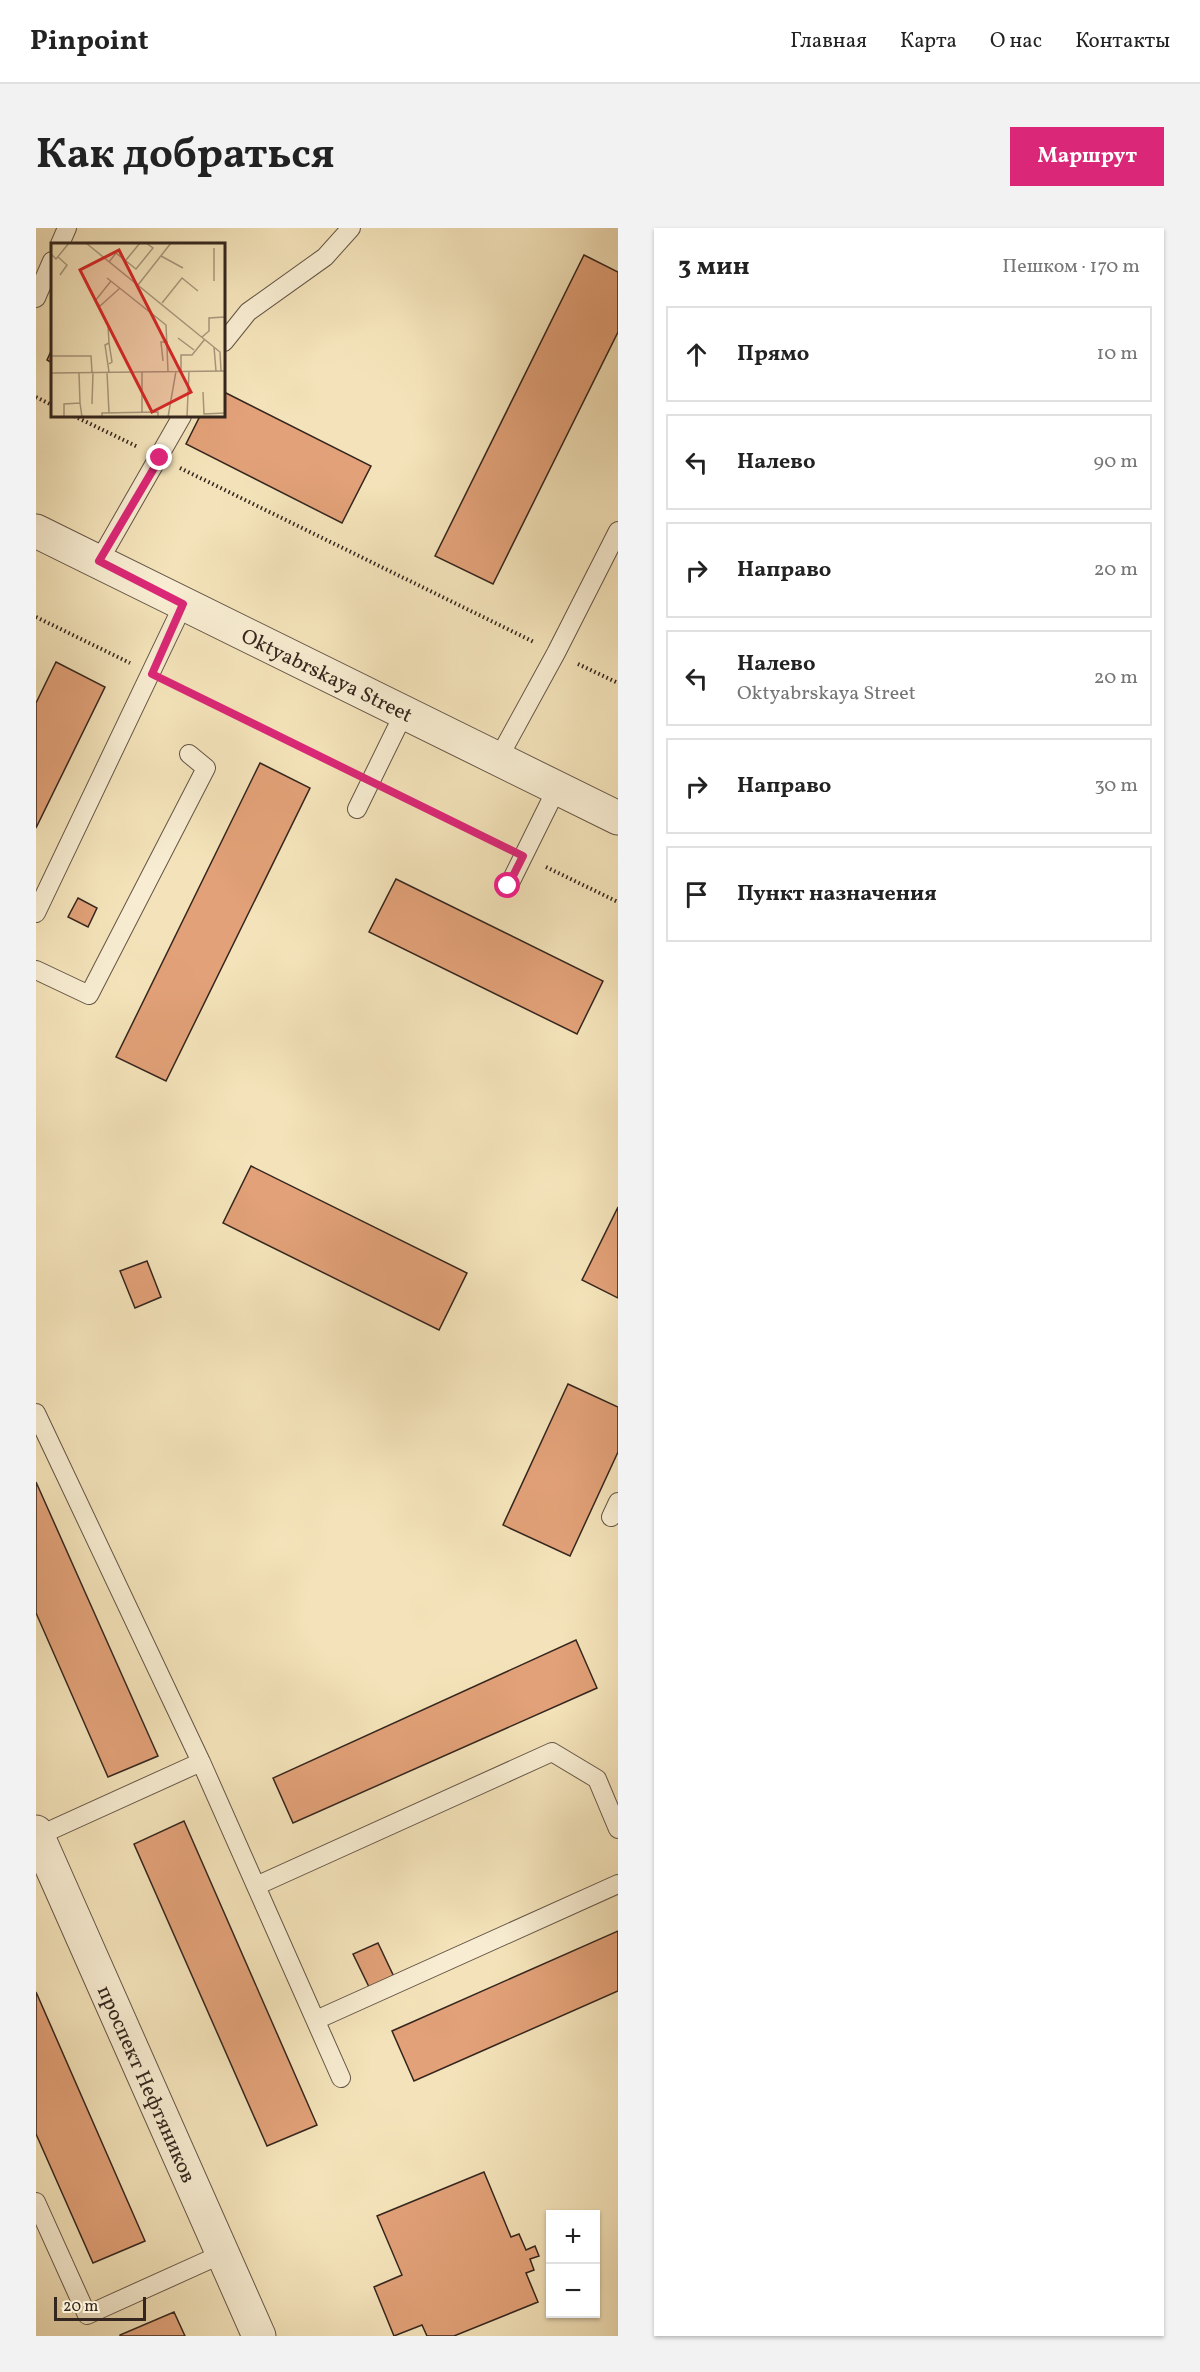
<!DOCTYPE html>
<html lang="ru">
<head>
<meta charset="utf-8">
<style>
  :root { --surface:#fff; --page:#f2f2f2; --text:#222; --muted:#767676; --line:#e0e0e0; --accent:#db2777 }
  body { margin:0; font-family:Vollkorn,serif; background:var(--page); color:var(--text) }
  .controls { position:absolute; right:18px; bottom:18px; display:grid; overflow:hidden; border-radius:0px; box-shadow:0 2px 4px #0004 }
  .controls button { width:54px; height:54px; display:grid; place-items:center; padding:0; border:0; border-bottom:2px solid var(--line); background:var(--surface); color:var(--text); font:30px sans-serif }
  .scale { position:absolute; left:18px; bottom:15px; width:92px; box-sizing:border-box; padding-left:6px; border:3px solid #34261e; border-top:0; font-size:16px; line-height:21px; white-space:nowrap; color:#34261e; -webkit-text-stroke:4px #f8edd2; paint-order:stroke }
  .stop { position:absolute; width:18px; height:18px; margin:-14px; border:4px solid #db2777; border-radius:50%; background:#fff }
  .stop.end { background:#db2777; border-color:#fff; box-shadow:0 2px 6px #0008 }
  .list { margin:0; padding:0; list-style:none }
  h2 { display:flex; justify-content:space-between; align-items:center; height:78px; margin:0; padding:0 24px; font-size:26px }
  h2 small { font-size:20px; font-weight:400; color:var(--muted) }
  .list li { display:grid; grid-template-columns:39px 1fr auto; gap:18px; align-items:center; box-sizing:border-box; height:96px; margin:0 12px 12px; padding:0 12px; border:2px solid var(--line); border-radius:0px }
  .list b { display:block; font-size:22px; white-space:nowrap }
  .list p { margin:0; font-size:20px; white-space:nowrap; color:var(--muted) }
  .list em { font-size:20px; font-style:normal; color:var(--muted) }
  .icon { flex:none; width:33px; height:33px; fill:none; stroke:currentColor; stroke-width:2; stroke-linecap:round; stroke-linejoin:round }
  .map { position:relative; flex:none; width:582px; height:2108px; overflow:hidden; border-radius:0px }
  header { display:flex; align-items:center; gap:36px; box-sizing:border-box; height:84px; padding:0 30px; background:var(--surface); border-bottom:2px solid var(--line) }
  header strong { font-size:28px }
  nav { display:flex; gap:33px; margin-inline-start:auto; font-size:21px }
  .intro { display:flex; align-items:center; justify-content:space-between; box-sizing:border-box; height:144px; padding:0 36px }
  h1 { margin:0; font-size:42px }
  .button { padding:15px 27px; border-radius:0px; background:var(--accent); color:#fff; font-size:21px; font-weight:700 }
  main { display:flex; gap:36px; padding:0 36px }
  aside { flex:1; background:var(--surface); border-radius:0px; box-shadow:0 2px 4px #0004 }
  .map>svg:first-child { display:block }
</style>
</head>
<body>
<header>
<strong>Pinpoint</strong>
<nav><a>Главная</a><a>Карта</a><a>О нас</a><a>Контакты</a></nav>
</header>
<div class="intro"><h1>Как добраться</h1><a class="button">Маршрут</a></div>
<main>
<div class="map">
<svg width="582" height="2108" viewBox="0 0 582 2108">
  <rect width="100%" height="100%" fill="#f4e3ba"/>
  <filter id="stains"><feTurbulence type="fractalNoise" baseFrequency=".00333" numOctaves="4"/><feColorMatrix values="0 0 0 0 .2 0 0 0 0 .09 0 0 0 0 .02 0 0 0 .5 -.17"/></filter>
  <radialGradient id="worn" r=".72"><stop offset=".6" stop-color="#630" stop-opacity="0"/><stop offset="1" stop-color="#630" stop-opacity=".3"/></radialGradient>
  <path fill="#e2a178" stroke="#34261e" stroke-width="1.5" d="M548,27l34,17v60l-125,252 -58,-28z
    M16,121v14l-5,-3z
    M188,164l147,74 -29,57 -156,-79 14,-28h24z
    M20,434l49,25 -69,141v-125z
    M224,535l50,25 -144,293 -50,-24z
    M360,651l207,102 -26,53 -208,-102z
    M42,670l19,10 -9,19 -20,-10z
    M215,938l216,107 -28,57 -216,-107z
    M582,979v91l-36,-18z
    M111,1033l14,36 -26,11 -15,-37z
    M532,1156l50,23v45l-48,104 -67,-31z
    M0,1254l122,274 -50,21 -72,-164z
    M540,1412l21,48 -304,135 -20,-45z
    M148,1593l133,304 -50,21 -133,-302z
    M582,1703v60l-204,90 -22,-50z
    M342,1715l17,36 -24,12 -18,-37z
    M0,1764l109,249 -52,22 -57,-129z
    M448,1944l27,65 8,-3 7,16 9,-4 4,10 -9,3 4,11 -8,3 12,29 -84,34h-27l-5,-11 -28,11 -20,-49 28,-12 -25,-59z
    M138,2084l11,24h-65v-1z"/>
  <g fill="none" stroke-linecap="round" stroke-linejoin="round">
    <g stroke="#645545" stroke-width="20">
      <path id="service" d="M24,16l7,-16
        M0,70l16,-37
        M188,114l24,-30 77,-55 26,-29
        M63,333l83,-145
        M462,531l58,-106 62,-122
        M321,581l47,-96
        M472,659l49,-99
        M0,685l147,-308
        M0,742l53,25 117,-227 -17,-14
        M0,1185l165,349 140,316
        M575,1289l7,-15
        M2,1608l163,-74
        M220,1658l296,-134 45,27 21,50
        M280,1792l302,-136
        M0,1974l51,113 135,-61"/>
    </g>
    <g stroke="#645545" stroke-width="35">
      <path id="minor" d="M0,1604l223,504"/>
    </g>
    <g stroke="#645545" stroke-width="35">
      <path id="tertiary" d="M0,303l582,287"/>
    </g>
    <path stroke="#34261e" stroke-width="4" stroke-dasharray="1.5 3" stroke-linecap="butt" d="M0,169l16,8
      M38,188l64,31
      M144,240l354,174
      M0,389l94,46
      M542,436l40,19
      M135,456l180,87
      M356,564l109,53
      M510,639l72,35"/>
    <use href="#service" stroke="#f8edd2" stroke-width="18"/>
    <use href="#minor" stroke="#f8edd2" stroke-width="33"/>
    <use href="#tertiary" stroke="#f8edd2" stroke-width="33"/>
  </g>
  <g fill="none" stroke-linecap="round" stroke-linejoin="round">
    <path stroke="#db2777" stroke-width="8" d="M124,230l-61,103 84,43 -31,70 371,182 -15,30"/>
  </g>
  <g text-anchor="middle" stroke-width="6" stroke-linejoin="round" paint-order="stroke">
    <g font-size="21" fill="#34261e" stroke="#f8edd2">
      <text transform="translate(291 447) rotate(26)" y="7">Oktyabrskaya Street</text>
      <text transform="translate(111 1856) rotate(66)" y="7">проспект Нефтяников</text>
    </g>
  </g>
  <g transform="translate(15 15)">
    <rect width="174" height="174" fill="#f4e3ba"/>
    <path fill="none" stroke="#a7977c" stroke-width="1.5" d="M35,0l134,109 1,19M163,5v33M0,11l5,5 13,-16M110,13l22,12M7,14l9,8 -7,10M75,17l14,-17M58,19l7,-9 20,16 17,-21 -7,-5M56,35l59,47 2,46M60,38l-16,20 5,5 20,-18M87,42l33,-42M111,60l20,-25 16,13M57,82l1,18 -4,2 4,27M151,94l7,-6v-13l16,-1M127,95l16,12M163,104l2,24M0,113h40l1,16M112,118l-2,-19h7M58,121l3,-2 -3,-19M130,128v-16h11l13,-16M56,129l2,41M0,130l174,-2M28,130l1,30M152,149l1,22 21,-1M41,161l1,-32M91,170v-41M13,174v-13l16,-1 2,14M51,174v-4l56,-1v5M117,174l8,-46M136,174l2,-46"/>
    <path fill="#d62828" fill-opacity="0.15" stroke="#d62828" stroke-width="3" d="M68,7l72,142 -39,20 -72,-142z"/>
    <rect width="174" height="174" fill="none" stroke="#34261e" stroke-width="3"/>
  </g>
  <rect width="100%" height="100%" filter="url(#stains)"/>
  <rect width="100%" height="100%" fill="url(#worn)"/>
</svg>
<div class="controls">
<button>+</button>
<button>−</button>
</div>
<div class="scale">20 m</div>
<div class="stop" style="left:472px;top:658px"></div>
<div class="stop end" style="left:124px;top:230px"></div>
</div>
<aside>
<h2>3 мин<small>Пешком · 170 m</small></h2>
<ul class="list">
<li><svg class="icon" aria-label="ahead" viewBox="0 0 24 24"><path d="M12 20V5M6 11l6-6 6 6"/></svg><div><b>Прямо</b></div><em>10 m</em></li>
<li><svg class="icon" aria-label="left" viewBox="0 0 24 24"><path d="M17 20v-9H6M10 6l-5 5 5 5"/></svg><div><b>Налево</b></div><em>90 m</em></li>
<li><svg class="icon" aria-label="right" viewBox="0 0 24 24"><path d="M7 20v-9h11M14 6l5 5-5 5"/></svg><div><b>Направо</b></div><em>20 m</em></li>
<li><svg class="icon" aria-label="left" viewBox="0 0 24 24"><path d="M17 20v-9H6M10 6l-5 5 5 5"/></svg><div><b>Налево</b><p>Oktyabrskaya Street</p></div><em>20 m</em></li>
<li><svg class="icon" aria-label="right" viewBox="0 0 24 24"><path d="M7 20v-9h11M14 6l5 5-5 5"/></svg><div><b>Направо</b></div><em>30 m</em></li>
<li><svg class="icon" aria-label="arrive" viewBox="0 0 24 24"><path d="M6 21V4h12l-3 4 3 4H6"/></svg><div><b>Пункт назначения</b></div></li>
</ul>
</aside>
</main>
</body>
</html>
